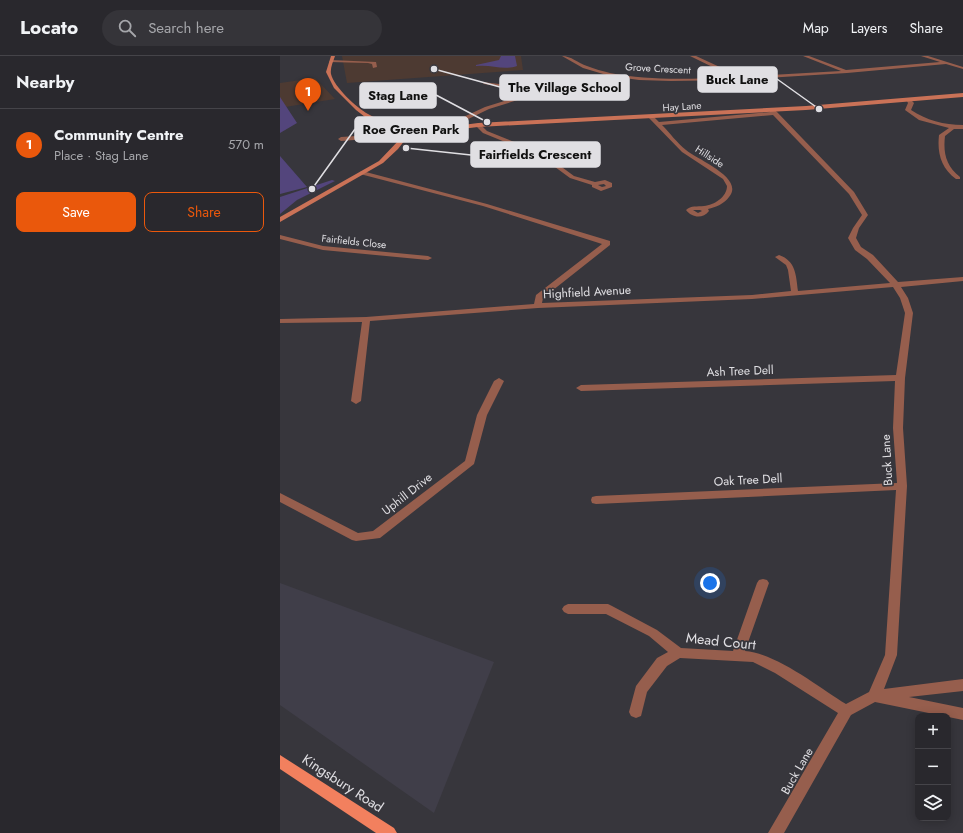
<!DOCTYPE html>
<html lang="en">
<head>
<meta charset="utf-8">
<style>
  :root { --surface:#29282d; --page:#353439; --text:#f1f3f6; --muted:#a5a6aa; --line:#454449; --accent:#ea580c }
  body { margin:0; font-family:Jost,sans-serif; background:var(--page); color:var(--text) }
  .controls { position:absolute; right:12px; bottom:12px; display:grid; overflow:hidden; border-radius:8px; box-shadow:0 2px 10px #0003 }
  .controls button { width:36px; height:36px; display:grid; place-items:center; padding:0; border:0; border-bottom:1px solid var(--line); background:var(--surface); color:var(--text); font:20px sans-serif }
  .you { position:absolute; left:430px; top:527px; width:14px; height:14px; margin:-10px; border:3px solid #fff; border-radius:50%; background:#1a73e8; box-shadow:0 0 0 6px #1a73e833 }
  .badge { display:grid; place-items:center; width:26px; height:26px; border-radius:50%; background:var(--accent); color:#fff; font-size:13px; font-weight:700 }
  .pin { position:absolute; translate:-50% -33px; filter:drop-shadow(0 1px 2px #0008) }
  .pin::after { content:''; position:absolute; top:21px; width:14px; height:12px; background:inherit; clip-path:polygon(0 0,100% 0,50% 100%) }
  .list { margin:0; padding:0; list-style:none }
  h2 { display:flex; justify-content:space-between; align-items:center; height:52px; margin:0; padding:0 16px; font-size:17px }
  h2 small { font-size:13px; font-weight:400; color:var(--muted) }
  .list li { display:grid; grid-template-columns:26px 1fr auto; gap:12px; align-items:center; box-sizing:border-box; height:72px; padding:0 16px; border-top:1px solid var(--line) }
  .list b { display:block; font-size:15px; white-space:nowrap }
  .list p { margin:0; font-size:13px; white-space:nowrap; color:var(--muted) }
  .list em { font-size:13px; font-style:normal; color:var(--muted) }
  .actions { display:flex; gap:8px; padding:12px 16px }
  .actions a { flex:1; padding:9px 0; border:1px solid var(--accent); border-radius:8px; text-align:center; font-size:14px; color:var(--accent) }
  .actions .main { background:var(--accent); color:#fff }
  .icon { flex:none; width:22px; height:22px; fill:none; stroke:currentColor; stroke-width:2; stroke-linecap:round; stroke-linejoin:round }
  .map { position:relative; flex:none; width:683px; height:777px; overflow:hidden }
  header { display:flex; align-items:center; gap:24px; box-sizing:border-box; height:56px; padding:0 20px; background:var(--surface); border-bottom:1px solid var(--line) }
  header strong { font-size:19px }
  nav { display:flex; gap:22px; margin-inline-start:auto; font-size:14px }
  .search { width:280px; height:36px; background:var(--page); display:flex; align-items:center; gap:10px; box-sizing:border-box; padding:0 14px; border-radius:22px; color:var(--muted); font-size:15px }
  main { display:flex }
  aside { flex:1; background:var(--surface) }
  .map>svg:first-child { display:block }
</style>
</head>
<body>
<header>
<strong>Locato</strong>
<div class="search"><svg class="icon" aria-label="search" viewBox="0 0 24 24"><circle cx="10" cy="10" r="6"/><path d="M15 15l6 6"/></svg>Search here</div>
<nav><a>Map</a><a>Layers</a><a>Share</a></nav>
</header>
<main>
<aside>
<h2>Nearby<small></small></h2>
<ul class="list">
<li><span class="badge">1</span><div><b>Community Centre</b><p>Place · Stag Lane</p></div><em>570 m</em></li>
</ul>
<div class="actions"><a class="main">Save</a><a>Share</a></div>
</aside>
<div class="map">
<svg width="683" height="777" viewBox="0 0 683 777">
  <rect width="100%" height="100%" fill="#37363c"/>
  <path fill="#403e49" d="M0,527l214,79 -60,151 -154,-108z"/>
  <path fill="#4d3a32" d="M62,0h179l2,14 -176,13z
    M35,22l20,21 -50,8 -5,-7v-17z"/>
  <path fill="#53457c" d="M221,0h14l2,10c-15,5 -25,-2 -41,0v-1l23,-5z
    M0,41l17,26 -17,10z
    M0,100l27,31 -27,7z
    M52,124l3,1 -38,19 -17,14v-17z"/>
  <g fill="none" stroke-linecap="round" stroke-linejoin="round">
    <path fill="#965e4d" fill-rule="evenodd" d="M282,0c9,0 16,7 25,10 7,3 16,5 23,7 40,8 83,6 123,4l-43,-21h6l41,19v2l104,-6 -38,-15h6l37,14 94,-8 -19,-6h7l35,11v2l-17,-5 -99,9 -113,7 -63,1 -32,-1 -29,-4 -27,-8z
      M51,4l45,2 1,5 -4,1 -1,-4 -4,-1 -39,-1z
      M202,26l26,3 16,13 -35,11 -29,14 -1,6h-4v-8l30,-14 32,-10 -12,-10 -21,-3z
      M626,43h4l4,4 -3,7c15,10 33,15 52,15v4h-9l-9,7c-2,17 1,30 15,41v2h-4c-15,-11 -19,-26 -17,-44l10,-7 -30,-8 -14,-10 3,-7z
      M489,53h4l4,3 77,80 14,23 -9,13 -3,10 5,9 12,8 25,27 65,-5v4l-62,6 7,11 5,15 -8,65 -2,50 4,58 -10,169 -13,34 79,-10v12l-54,6 54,11v12l-88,-18 -24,13 -67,118h-16l70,-120 -63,-40 -22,-11 -73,-4 -13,8 -20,26 -6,24 -5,2 -5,-2 -2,-4 7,-26 21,-28 11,-6 -19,-16 -43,-22h-38l-4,-2 -2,-3 2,-3 4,-2h40l4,2 45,24 24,18 52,3 24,-68 2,-3 4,-1 4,1 2,3 -24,68c31,2 75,37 101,53l23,-12 16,-37 11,-165 -300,14 -4,-1 -1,-3 1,-3 4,-1 301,-13 -4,-55 2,-47 -314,10 -5,-3 5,-3 315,-10 9,-62 -5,-15 -7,-11 -141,12 -214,9 -168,13 -9,80 -5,3 -5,-3 11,-79 -82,1v-4l86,-2 168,-13 2,-9 66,-51 -119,-38 -123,-32v-2l2,-1 125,33 123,37v4l-67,53 -1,5 210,-8 39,-4 -3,-21 -2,-5 -11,-8 4,-2c17,6 17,20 19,36l92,-8 -23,-24 -12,-9 -7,-12 5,-10 9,-13 -13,-21 -76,-79 -111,10c8,8 15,18 24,25 12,10 59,28 43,47 -5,7 -13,10 -21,12l1,2c-6,8 -17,7 -23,-1 5,-5 11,-3 18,-4 10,-1 23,-9 23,-20l-4,-7 -41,-27 -34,-35 1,-1h4l6,6 111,-10zM413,154h7l2,1 -4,2z
      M196,68h4l7,7 57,23 30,22 21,6 10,-2 7,3v4l-11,4 -9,-4v-2l-22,-7 -30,-22 -57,-23 -7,-7zM324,128l2,2 -4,1 -4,-2z
      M122,77l2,1v2l-63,5 -3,-2 3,-2z
      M0,179l43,11 105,10 4,2 -4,2 -105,-10 -43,-11z
      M219,322l5,3 -17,34 -13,49 -94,74 -24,3 -4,-1 -72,-38v-9l78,40 15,-2 92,-70 12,-46 17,-34z"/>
    <path fill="#ca7257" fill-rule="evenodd" d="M51,0h4c-2,6 -5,12 -4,18 3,13 26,34 37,40 12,7 25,9 35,19l75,-10 328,-17 157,-13v4l-157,13 -328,17 -73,9v4l-7,9 -15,14 -103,59v-5l99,-56 20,-21v-5l-3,-3 -8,-5 -23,-10 -9,-7 -22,-22 -8,-16z"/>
    <path fill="#f2805e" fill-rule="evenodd" d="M0,699l114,73 3,5h-21l-96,-64z"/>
  </g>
  <g text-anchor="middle" stroke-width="3.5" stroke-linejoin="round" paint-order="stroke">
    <g font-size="10" fill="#e0dfe3" stroke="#37363c">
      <text transform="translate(378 12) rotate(3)" y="4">Grove Crescent</text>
      <text transform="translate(402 50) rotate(-4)" y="4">Hay Lane</text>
      <text transform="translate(430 100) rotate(33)" y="4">Hillside</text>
      <text transform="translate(74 185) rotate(6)" y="4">Fairfields Close</text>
    </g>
    <g font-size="12" fill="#e0dfe3" stroke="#37363c">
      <text transform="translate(307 236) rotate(-3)" y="4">Highfield Avenue</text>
      <text transform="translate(460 315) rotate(-2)" y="4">Ash Tree Dell</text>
      <text transform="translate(607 404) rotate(-93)" y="4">Buck Lane</text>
      <text transform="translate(468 424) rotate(-3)" y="4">Oak Tree Dell</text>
      <text transform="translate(127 438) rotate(-38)" y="4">Uphill Drive</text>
      <text transform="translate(517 715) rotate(-60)" y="4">Buck Lane</text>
    </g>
    <g font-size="14" fill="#e0dfe3" stroke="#37363c">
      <text transform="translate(441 585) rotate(6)" y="5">Mead Court</text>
      <text transform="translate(63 727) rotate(33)" y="5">Kingsbury Road</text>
    </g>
  </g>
  <path fill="none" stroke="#e0dfe3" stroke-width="1.5" d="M539 53L497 23M154 13L220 31M207 66L156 39M32 133L75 73M126 92L191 99"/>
  <g fill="#e0dfe3" stroke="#37363c" stroke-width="1.5">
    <circle cx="539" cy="53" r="4"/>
    <circle cx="154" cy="13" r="4"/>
    <circle cx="207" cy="66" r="4"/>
    <circle cx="32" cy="133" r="4"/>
    <circle cx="126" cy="92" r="4"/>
  </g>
  <g fill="#e0dfe3" stroke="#e0dfe3" stroke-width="1.5">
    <rect x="418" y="11" width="79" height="25" rx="4"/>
    <rect x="220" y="19" width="129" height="25" rx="4"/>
    <rect x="80" y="27" width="76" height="25" rx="4"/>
    <rect x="75" y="61" width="113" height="25" rx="4"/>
    <rect x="191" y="86" width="129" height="25" rx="4"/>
  </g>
  <g font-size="13" text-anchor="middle" font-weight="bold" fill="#111">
    <text x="457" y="28">Buck Lane</text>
    <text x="285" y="36">The Village School</text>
    <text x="118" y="44">Stag Lane</text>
    <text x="131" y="78">Roe Green Park</text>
    <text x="255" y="103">Fairfields Crescent</text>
  </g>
</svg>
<div class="controls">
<button>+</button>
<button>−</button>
<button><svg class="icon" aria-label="layers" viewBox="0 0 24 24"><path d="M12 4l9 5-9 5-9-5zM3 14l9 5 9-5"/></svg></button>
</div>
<div class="you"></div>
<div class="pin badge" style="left:28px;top:55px">1</div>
</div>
</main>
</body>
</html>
